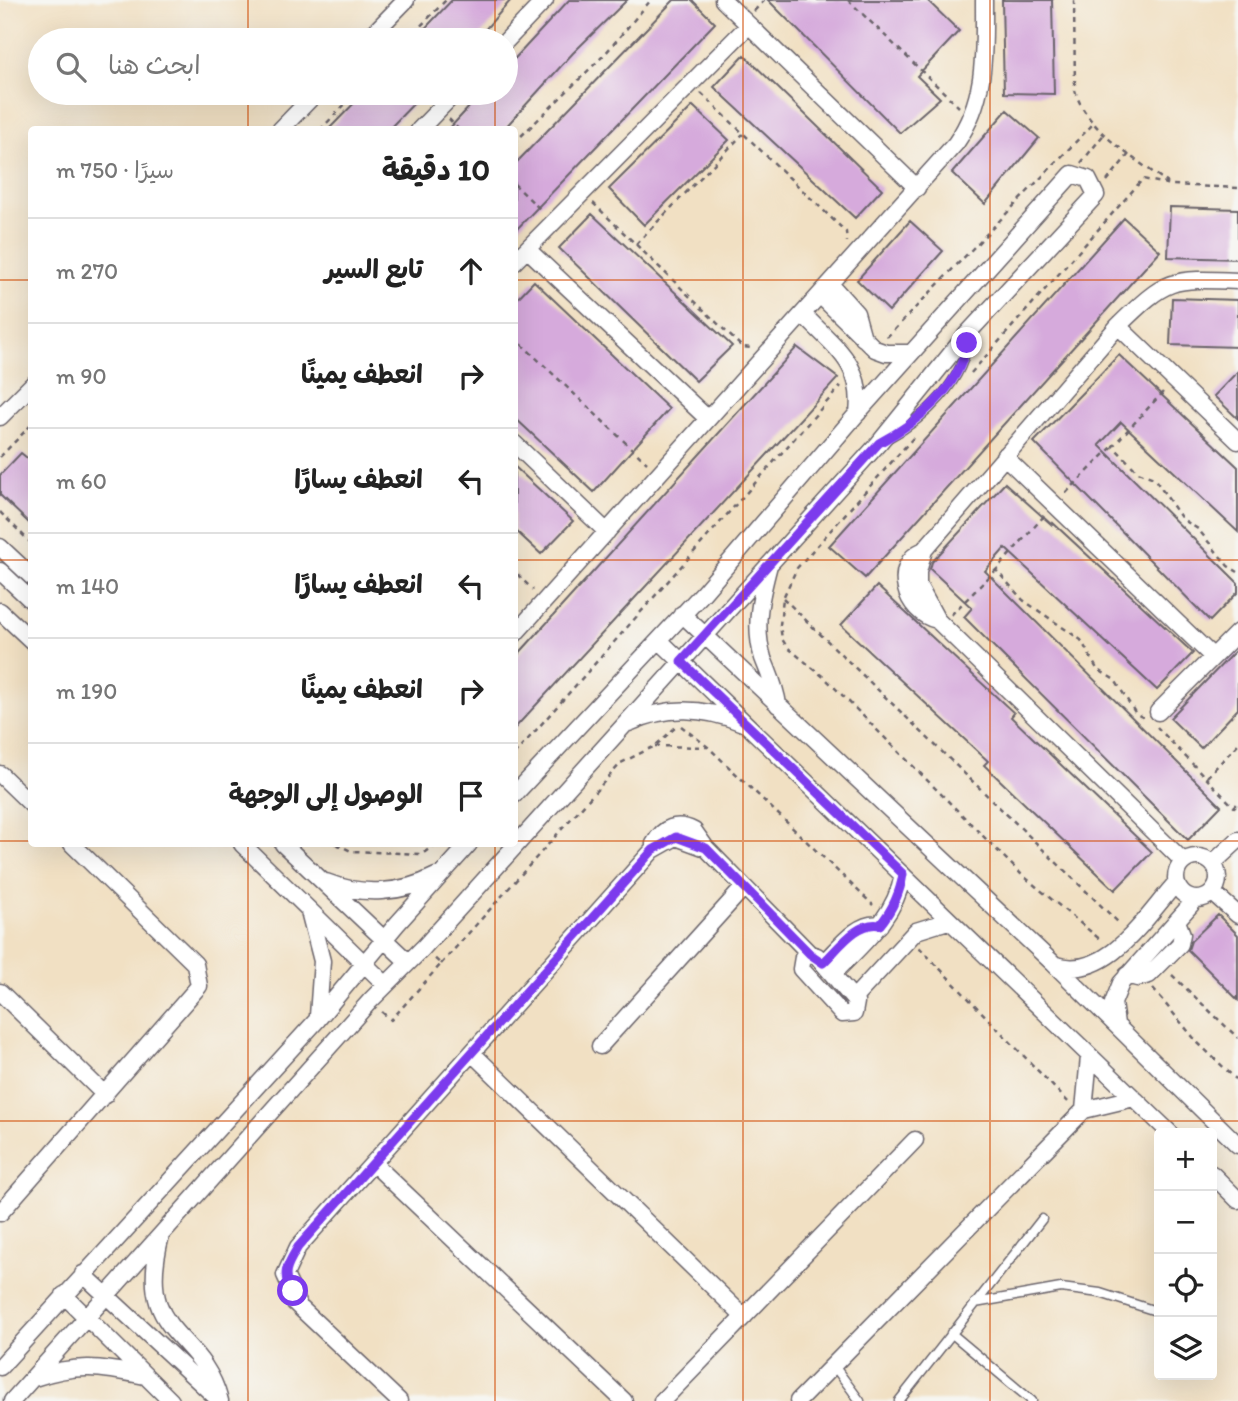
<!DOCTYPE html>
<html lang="ar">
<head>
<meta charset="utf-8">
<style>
  :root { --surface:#fff; --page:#f6f6f6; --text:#222; --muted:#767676; --line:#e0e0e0 }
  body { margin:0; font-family:Itim,"Playpen Sans Arabic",sans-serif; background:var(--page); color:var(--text); direction:rtl }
  .controls { position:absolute; right:21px; bottom:21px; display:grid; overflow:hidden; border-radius:7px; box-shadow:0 7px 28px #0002 }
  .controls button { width:63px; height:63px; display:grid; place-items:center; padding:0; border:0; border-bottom:2px solid var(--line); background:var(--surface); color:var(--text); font:35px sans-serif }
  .stop { position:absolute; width:21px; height:21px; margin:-16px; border:5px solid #7c3aed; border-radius:50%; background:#fff }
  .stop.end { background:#7c3aed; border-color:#fff; box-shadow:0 2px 7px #0008 }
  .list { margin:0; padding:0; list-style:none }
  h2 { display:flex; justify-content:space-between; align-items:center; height:91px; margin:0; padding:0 28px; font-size:30px }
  h2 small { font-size:23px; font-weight:400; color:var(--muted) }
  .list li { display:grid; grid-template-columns:46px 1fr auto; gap:21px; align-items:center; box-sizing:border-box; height:105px; padding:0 28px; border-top:2px solid var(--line) }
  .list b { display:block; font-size:26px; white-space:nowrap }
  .list em { font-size:23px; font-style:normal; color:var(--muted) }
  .icon { flex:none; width:38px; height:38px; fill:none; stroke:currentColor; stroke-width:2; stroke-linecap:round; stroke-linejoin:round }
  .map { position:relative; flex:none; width:1238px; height:1401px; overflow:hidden; direction:ltr }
  .search { position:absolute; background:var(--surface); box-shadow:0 7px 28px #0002; left:28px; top:28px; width:490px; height:77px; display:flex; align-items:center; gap:18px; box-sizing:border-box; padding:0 24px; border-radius:38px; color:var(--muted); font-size:26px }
  .panel { position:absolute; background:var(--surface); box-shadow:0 7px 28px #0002; left:28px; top:126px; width:490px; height:721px; border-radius:7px; direction:rtl }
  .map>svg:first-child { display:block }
</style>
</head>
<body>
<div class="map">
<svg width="1238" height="1401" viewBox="0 0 1238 1401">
  <rect width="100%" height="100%" fill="#f6f6f2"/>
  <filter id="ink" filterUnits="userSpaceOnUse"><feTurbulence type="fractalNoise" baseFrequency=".0143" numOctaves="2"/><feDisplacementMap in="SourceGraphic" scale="14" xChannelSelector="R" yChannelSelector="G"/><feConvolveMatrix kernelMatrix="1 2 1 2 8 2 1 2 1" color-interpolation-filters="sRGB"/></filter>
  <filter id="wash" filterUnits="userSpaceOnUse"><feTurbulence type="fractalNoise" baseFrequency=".00686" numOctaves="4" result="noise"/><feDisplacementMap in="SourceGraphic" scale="28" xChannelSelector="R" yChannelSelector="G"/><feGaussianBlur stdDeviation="1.57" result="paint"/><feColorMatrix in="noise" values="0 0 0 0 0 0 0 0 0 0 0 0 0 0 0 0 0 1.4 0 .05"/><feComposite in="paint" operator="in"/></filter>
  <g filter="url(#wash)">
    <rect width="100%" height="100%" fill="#f1e0c3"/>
    <g id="blocks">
      <path fill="#d6aadc" d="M452,0h59l-35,40h-62z
        M569,0h58l-54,53 -70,77h-55l34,-37h24v-25z
        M674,0h18l23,23 -201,209v-67z
        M768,0h159l32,31 -42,45 23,22 -40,35z
        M1002,0h50l2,94 -50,-1z
        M744,55l138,134 -27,29 -141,-131z
        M364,93h60l-36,37h-60z
        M693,106l36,34 -85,85 -35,-36z
        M1007,110l32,28 -54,66 -33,-31z
        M1170,207l68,2v50l-70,-2z
        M592,214l140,132 -36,35 -137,-133z
        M1124,218l36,33 -295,327 -36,-32z
        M910,221l33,30 -54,60 -32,-31z
        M534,281l135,128 -75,83 -80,-75v-115z
        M1172,298l66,2v47l-68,-2z
        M797,347l41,31 -324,351v-70z
        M1119,355l119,112v65l-117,-110 -22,23 139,138v9l-28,29 -176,-179z
        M1238,371v48l-24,-23z
        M21,453l11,9v64l-32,-31v-20z
        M514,466l59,55 -32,33 -27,-25z
        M1005,483l47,42 1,-2 140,130 -36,37 -152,-142 -20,23 236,235 -33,34 -224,-223 8,-9 -42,-39 2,-7z
        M877,586l137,127 -3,4 141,135 -37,38 -131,-125 4,-4 -147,-136z
        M1238,648v61l-37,39 -31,-30z
        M1218,915l20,20v65l-50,-50 3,-9z"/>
    </g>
  </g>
  <g filter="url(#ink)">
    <use href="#blocks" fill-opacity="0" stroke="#6a646b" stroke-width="2"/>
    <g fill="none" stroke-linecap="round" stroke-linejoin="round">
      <g stroke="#6a646b" stroke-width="11">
        <path id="service" d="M888,438c35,-18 79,-58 79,-101
          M975,1303l86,-15 39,5 59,19
          M951,1333l81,68
          M834,1366l26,35
          M899,1401l143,-182"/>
      </g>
      <g stroke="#6a646b" stroke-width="19">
        <path id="minor" d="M723,0l194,188
          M367,40l39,-40
          M506,41l39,-41
          M280,130l36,-37
          M419,130l36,-37
          M527,249l181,170
          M514,262l235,-237
          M831,285l25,28 7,25
          M821,296l54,53 11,4h25
          M803,314c31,33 61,50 55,99
          M1118,326l120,115
          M0,417l32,-32
          M514,443l93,89
          M1004,456l209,201
          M0,547l32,30
          M924,550l-6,22v13l19,35 246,241
          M769,565c-8,30 -16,61 -6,93 6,16 13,30 15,47
          M0,571l32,30
          M0,611l32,30
          M682,614l372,350 184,181
          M937,620c-32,-7 -47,-56 -13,-70l194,-224c49,-48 52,-48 120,-45
          M514,635l442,-492c31,-45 28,-90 28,-143
          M659,640l511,493
          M1158,712l80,-80
          M629,723c38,-18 75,-16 114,0
          M0,774l32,31
          M242,844l144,141
          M283,844l125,118
          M654,844c9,-17 23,-22 40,-13l12,17 104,106
          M1176 878a21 21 0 1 1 42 0a21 21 0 1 1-42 0Z
          M1213,863l25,-23
          M326,882c35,14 76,12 110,-6
          M1213,893l25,22
          M309,911l13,50 -4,55
          M810,954l7,2 39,46 -2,11 -12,1 -41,-45 2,-12z
          M823,963c15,-14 35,-43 57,-38
          M1056,965c52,16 90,-49 120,-82
          M833,974c29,-30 62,-56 70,-99
          M1127,975l10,3 12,-3 31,-31 2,-10 -5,-13
          M0,992l105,103
          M853,999l63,-68 32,-10
          M1116,1024l-3,-21 8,-20 75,-84
          M600,1046l144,-159
          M472,1053l272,264
          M1084,1110l5,-53
          M373,1163l251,238
          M1212,1174l26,26
          M0,1213l199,-227 -4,-22 -123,-120
          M161,1235c-27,104 39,91 59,166
          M83,1274l135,125
          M64,1295l107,106
          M291,1299l108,102
          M298,1303l-13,-28 13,-28 355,-397 23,-13 30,11
          M0,1367l318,-348 79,-95 72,-80
          M34,1378c43,-15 67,-11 111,-2
          M12,1401l358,-400 53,-53 456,-505 88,-109 129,-139 -8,-16 -16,-5 -210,234 -159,185 -189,202
          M662,1401l253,-261
          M798,1401l286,-291 50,-12"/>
      </g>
      <path stroke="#6a646b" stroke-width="2.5" stroke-dasharray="5 5" stroke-linecap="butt" d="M848,0l111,107
        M1074,0l1,90c11,41 61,69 93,93
        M754,11l11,-11
        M407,40l39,-40
        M701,93l145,139 1,10
        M449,119l10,11
        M320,130l36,-37
        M514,143l91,-89 46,-54
        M1081,163l24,-30
        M1107,181l22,-27
        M514,184l28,27
        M593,203l149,144 9,1
        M636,244l107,-110
        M514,337l133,126
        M887,337l207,-214
        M971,373l172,-194 29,6 66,3
        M1163,392l-50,54 25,26 16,6 28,41 16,10 30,37 10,6
        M913,438l-116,130 -14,30 -3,27 2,14 5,8 39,32 195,195 81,67
        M0,457l32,-33
        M1066,493l47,-47
        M0,512l32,32
        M1044,516l-48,54 27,30 58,40 16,29 18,11 21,34 8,4
        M514,565l5,11 14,14
        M783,598l337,326
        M951,615l45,-45
        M681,726l27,21 165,158
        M1157,727l77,80 4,-4
        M655,746l53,1
        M514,755l327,-369
        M1207,777l31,-33
        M336,844l15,7 71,3 14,-10
        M919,947l151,157
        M441,964l180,-201 34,-17 22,-20
        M1172,975l66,63
        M1153,989l45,54 40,38
        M382,1012l9,8 50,-56 -8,-7"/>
      <use href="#service" stroke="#fff" stroke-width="8"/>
      <use href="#minor" stroke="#fff" stroke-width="16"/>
    </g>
  </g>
  <g fill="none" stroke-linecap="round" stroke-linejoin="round" filter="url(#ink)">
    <path stroke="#7c3aed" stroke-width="9" d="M293,1291c-14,-16 -4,-29 5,-44l355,-397 23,-13 30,11 104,106 13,9c15,-14 35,-43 57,-38 12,-15 20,-31 23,-51l-222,-213 198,-218c38,-20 81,-55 88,-100"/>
  </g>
  <path fill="none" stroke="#d45411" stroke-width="2" stroke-opacity="0.55" d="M248,0v40M495,0v40M743,0v1401M990,0v1401M248,93v37M495,93v37M0,280h32M514,280h724M0,560h32M514,560h724M0,841h32M514,841h724M248,844v557M495,844v557M0,1121h1238"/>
</svg>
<div class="controls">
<button>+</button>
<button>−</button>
<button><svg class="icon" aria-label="locate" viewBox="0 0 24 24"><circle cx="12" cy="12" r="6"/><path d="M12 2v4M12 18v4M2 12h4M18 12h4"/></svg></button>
<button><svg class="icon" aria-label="layers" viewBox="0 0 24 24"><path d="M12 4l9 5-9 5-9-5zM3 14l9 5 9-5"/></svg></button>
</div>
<div class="stop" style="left:293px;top:1291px"></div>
<div class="stop end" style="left:967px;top:343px"></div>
<div class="search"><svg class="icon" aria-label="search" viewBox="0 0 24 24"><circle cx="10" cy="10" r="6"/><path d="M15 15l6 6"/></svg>ابحث هنا</div>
<section class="panel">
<h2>10 دقيقة<small>سيرًا · 750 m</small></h2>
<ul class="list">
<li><svg class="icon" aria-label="ahead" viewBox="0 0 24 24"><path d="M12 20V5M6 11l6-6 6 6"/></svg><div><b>تابع السير</b></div><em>270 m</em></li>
<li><svg class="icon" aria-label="right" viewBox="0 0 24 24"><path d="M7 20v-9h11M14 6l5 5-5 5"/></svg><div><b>انعطف يمينًا</b></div><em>90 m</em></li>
<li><svg class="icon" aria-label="left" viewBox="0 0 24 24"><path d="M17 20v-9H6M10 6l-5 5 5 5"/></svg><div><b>انعطف يسارًا</b></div><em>60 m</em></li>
<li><svg class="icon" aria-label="left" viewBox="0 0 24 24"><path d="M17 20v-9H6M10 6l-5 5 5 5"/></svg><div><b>انعطف يسارًا</b></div><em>140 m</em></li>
<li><svg class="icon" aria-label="right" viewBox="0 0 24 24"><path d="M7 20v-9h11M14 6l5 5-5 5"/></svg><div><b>انعطف يمينًا</b></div><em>190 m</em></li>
<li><svg class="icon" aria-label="arrive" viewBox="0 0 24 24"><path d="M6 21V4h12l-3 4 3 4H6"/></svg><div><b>الوصول إلى الوجهة</b></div></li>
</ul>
</section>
</div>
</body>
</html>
